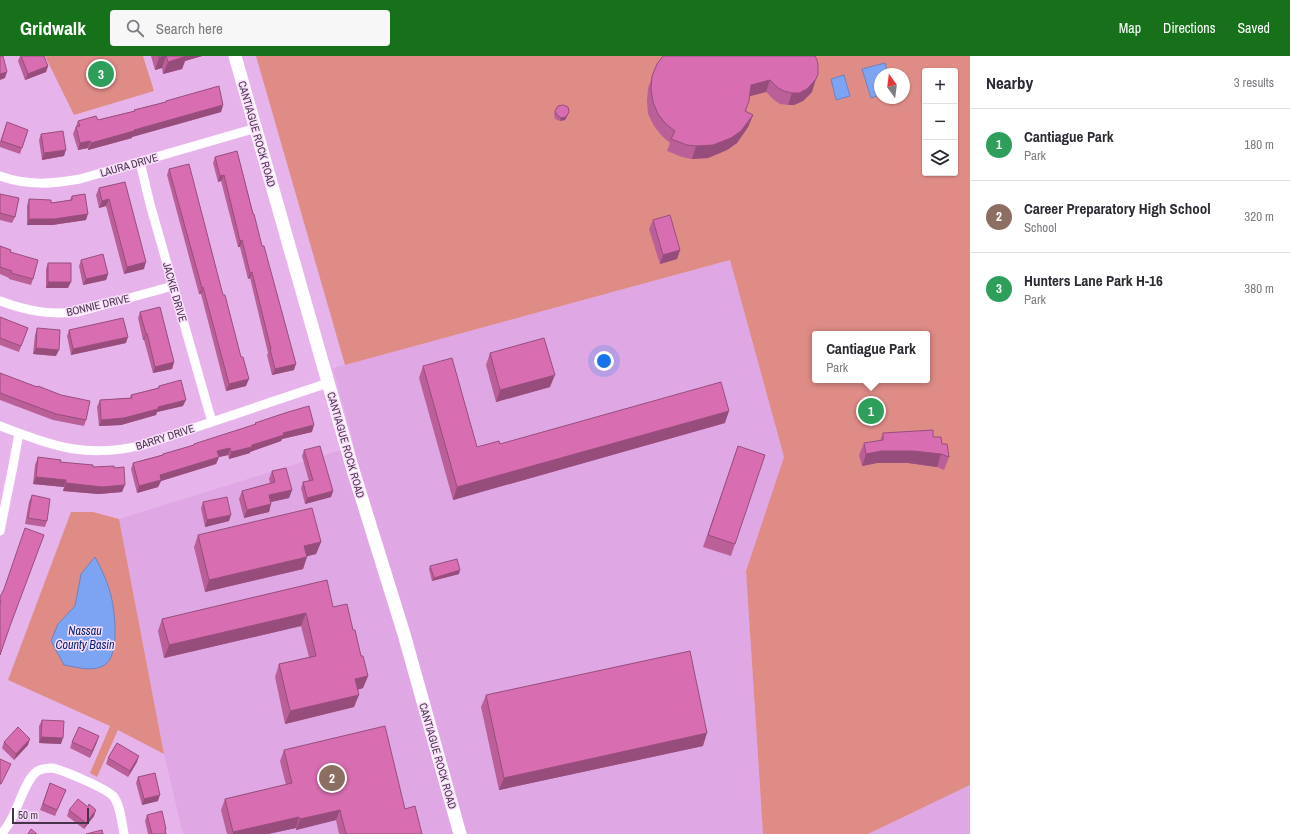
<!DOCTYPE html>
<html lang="en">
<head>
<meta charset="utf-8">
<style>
  :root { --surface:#fff; --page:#f7f7f7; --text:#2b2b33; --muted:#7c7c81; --line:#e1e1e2; --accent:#17701a }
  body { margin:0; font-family:"Archivo Narrow",sans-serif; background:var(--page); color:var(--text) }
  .controls { position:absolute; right:12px; top:12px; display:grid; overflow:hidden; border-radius:4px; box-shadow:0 1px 3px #0004 }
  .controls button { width:36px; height:36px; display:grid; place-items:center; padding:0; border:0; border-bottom:1px solid var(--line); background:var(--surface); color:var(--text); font:20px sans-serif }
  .compass { position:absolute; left:874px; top:12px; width:36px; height:36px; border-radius:50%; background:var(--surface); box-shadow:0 1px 3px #0004; rotate:346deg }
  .scale { position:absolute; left:12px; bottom:10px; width:77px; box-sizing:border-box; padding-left:4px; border:2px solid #473349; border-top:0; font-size:11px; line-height:14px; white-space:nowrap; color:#473349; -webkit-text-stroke:3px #f9dffb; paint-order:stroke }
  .you { position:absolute; left:604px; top:305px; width:14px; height:14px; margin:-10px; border:3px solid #fff; border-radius:50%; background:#1a73e8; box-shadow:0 0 0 6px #1a73e833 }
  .badge { display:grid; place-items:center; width:26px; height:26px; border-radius:50%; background:var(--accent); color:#fff; font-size:13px; font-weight:700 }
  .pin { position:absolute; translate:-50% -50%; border:2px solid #fff; box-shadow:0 1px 4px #0006 }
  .popup { position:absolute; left:812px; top:275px; width:118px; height:52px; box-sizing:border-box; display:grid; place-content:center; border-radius:4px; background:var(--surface); filter:drop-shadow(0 1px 3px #0005); font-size:13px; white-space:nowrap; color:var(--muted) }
  .popup b { font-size:15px; color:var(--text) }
  .popup::after { content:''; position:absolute; left:50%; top:100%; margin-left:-8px; border:8px solid transparent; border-top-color:var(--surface) }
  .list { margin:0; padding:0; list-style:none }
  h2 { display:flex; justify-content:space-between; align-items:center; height:52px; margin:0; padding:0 16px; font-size:17px }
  h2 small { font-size:13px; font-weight:400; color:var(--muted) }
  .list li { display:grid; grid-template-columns:26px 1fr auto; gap:12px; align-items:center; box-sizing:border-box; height:72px; padding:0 16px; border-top:1px solid var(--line) }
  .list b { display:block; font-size:15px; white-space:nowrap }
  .list p { margin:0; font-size:13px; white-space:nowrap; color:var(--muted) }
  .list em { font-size:13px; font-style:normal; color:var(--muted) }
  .icon { flex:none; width:22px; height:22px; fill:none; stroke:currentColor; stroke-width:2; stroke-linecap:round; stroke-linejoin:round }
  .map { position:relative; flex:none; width:970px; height:778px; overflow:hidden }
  header { display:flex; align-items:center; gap:24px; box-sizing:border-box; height:56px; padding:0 20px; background:var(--accent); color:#fff }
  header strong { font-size:19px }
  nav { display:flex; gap:22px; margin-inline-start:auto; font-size:14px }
  .search { width:280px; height:36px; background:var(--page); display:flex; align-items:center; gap:10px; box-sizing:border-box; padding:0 14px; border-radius:4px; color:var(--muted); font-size:15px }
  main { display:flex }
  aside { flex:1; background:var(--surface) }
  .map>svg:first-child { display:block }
</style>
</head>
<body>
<header>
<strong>Gridwalk</strong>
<div class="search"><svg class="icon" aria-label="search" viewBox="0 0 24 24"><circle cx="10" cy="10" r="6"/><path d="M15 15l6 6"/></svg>Search here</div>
<nav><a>Map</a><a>Directions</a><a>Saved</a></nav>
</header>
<main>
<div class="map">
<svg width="970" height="778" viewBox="0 0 970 778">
  <rect width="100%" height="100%" fill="#e6b4eb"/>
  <path fill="#dfa8e4" d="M730,204l54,197 -38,114 17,263h-580l-19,-80 -45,-235 235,-73 -21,-78z
    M970,729v49h-102z"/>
  <path fill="#df8c87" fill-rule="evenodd" d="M45,0h98l11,35 -80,24z
    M256,0h714v729l-102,49h-105l-17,-263 38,-114 -54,-197 -385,105zM925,15h30v102h-30zM880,18h24v24h-24zM815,278h112v46h-112z
    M71,456h22l26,7 45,235 -46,-24 -21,47 -7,-4 20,-47 -102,-46z"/>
  <path fill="#7da4f3" stroke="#6d82c0" d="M885,7l3,11h-8v21l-9,3 -9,-29z
    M844,19l6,21 -14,4 -5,-21z
    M95,501c7,13 14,28 17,43 3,15 8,58 -9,66 -13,6 -26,1 -39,-1l-13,-24 7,-17 17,-18 6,-32z"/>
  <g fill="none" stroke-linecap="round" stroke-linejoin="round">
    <path stroke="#fff" stroke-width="9" d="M140,106l10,42 62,218
      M0,120c28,10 52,8 80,3l176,-51
      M0,245c27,10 49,14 78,11l95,-26
      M0,370c54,20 85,33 143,19l185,-62
      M0,475l13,-65 6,-33
      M1,778c16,-16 20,-47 34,-61 4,-4 11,-5 17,-5 11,2 53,20 61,28 7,7 9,28 11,38"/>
    <path stroke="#fff" stroke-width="13" d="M235,0l118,414 51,164 56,200"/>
  </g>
  <path fill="#ba5f98" d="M20,0l28,10 -2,6 -21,8 -7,-19z
    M151,0h51l-17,5 -3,8 -19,5 -1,-6 -7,2z
    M815,0l-3,36 -9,9 -9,4h-6l-8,-1 -6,-4 -8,-8 -16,4 -4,15 7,4 -5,12 -11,16 -10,7 -19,8 -16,1 -10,-2 -15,-6 3,-8 -8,-7 -8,-10 -6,-12 -1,-13 1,-13 9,-24z
    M166,45l57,4 -2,7 -89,25v1l-44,12v-2l-10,2 -5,-16 5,-13 20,-1 36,-9v-1l31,-8z
    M555,55l13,4 -3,5 -5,1 -5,-2 -1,-5z
    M7,66l21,8 -8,24 -20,-7v-5z
    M41,78l23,22 -22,4 -3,-20z
    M237,95l57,219 -22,5 -5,-20 1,-2 -18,-75 -2,1 -8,-32h-2l-17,-66 -3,1 -5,-19 2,-6z
    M169,113l77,217 -20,5 -25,-97h-2l-32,-119z
    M125,126l19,87 -20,5 -18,-68 -7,2 -3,-13 3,-7z
    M0,138l15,23 -3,6 -12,-3z
    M72,140l14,24 -34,5h-25v-19l2,-7 22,4 19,-3z
    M653,164l27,30 -3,9 -17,5 -11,-35z
    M0,190l10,6 23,27 -2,6 -22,-6v-1l-9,-4z
    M81,204l27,14 -2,6 -23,5 -4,-19z
    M48,207l20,25h-22v-19z
    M140,256l34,50 -2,7 -19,4 -9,-33h-1l-5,-22z
    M0,261l28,11 -9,24 -19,-7z
    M37,272l19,28 -23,-2 2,-19z
    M69,274l57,13 -55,12 -4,-19z
    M490,297l60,34 -54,15 -10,-37z
    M423,310l54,81 248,-24 -272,77 -34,-122z
    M0,317l86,47 -2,6 -31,-6 -53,-20z
    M159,330l24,20 -26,6 -1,3 -35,10 -22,1 -2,-19 3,-7 30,-2 1,-3 27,-7z
    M255,367l57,9 -30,7 -1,2 -31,11v1l-21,6 -1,-4 -9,2 -3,7 -55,17 -3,6 -21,6 -6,-24 2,-6 29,-8 1,-1 30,-8 1,-2 61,-19z
    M883,377l50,4 9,7 7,13 -5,13 -7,-3 -29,-4h-31l-15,3 -3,-11 5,-12 16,-2z
    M738,390l-3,98 -4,12 -28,-9z
    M304,394l29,41 -2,6 -26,7 -4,-16 2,-6 6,-1 -7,-25z
    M38,401l22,5 33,5 21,1 8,24 -23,2 -36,-3 1,-4 -31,-3 2,-19z
    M272,415l20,19 -3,8 -18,4 -2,10 -25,6 -5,-19 3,-8 28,-8 -1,-4z
    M32,439l15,26 -2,6 -20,-3 4,-22z
    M203,446l26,19 -24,6 -4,-19z
    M198,479l123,7 -5,12 -9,2 -4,13 -98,23 -11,-45z
    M430,510l29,8 -27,7 -3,-12z
    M333,551l20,23 15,46 -5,12 -5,2 -4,17 -69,17 -10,-47 4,-13 30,-7 -8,-31 -137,32 -6,-27 4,-12z
    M486,639l217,51 -204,44 -18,-83z
    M42,664l19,24 -22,-1v-17z
    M4,686l24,3 -14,15 -12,-12z
    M72,686h25l-7,16 -20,-10z
    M284,694l121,59 17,25h-83l-3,-14 -40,10v-2l-28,6h-41l-6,-24 4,-11 61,-14 -6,-24z
    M108,702l29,4 -9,15 -22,-13z
    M138,721l20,24 -16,4 -6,-22z
    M50,727l16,7 -11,26 -15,-6z
    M69,754l25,6 -10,13 -17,-13z
    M147,759l18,16 1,3h-18l-3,-13z"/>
  <path fill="#974d7c" d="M166,0l-4,12 -7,2 4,-12z
    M183,0h19l-17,5 -3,8 -19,5 5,-12z
    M48,10l-2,6 -21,8 3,-6z
    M7,16l-2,6 -5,2v-6z
    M816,23l-4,13 -9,9 -9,4h-6l4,-12z
    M770,24l-4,12 -19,5 4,-12z
    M223,49l-2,7 -89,25v1l-44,12 3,-7 43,-13z
    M569,56l-4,8 -5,1 1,-3z
    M753,59l-5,12 -11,16 -10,7 -19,8 -16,1 4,-13z
    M90,85l-2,7 -10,2 2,-7z
    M66,94l-2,6 -22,4 2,-7z
    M224,119l-3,6 -3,1 2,-6z
    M109,143l-3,7 -7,2 3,-7z
    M88,158l-2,6 -34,5h-25l2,-6z
    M242,184l-2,7h-2l2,-6z
    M680,194l-3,9 -17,5 3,-9z
    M146,206l-2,7 -20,5 3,-7z
    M252,216l-2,6 -2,1 2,-6z
    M108,218l-2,6 -23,5 3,-6z
    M48,226h23l-3,6h-22z
    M203,231l-2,7h-2l3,-6z
    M147,277l-3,7h-1l3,-6z
    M128,281l-2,6 -55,12 2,-6z
    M36,292l23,2 -3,6 -23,-2z
    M174,306l-2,7 -19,4 2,-6z
    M296,308l-2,6 -22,5 3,-6z
    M555,319l-5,12 -54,15 4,-12z
    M249,323l-3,7 -20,5 3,-7z
    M186,344l-3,6 -26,6 -1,3 -35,10 -22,1 2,-6z
    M729,355l-4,12 -272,77 4,-13z
    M314,369l-2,7 -30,7 -1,2 -31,11v1l-21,6 2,-7 21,-7 31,-12z
    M230,392l-2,7 -13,3 2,-7z
    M881,395h32l28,3 -4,13 -29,-4h-31l-15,3 4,-12z
    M219,401l-3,7 -55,17 -3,6 -21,6 2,-7 21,-11z
    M36,421l30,3 -2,7 -31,-3z
    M66,427l59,2 -3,7 -23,2 -36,-3z
    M292,434l-3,8 -23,5 3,-8z
    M333,435l-2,6 -26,7 2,-6z
    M271,448l-2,8 -25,6 3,-8z
    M231,459l-2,6 -24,6 2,-7z
    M321,486l-5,12 -16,4 4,-12z
    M307,501l-4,12 -98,23 4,-12z
    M460,514l-1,4 -27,7 2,-3z
    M306,557l-5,13 -137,32 5,-13z
    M368,620l-5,12 -12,3 4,-12z
    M359,639l-5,12 -69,17 5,-13z
    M707,677l-4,13 -204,44 5,-12z
    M99,680l-2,6 -7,16 2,-7z
    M41,681l22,1 -2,6 -22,-1z
    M30,683l-2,6 -14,15 2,-6z
    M139,700l-2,6 -9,15 2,-6z
    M160,739l-2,6 -16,4 2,-6z
    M96,754l-2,6 -10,13 2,-6z
    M340,754l-4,10 -40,10 4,-11z
    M299,761l-3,11 -28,6h-35v-2z"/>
  <path fill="#d86eb1" stroke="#974d7c" d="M0,0h3l4,16 -7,2z
    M21,0h23l4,10 -20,8z
    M159,0h6l-6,2z
    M166,0h21l-19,6z
    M663,0h152l2,4 1,4v10l-2,5 -9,10 -8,4h-7l-8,-2 -6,-3 -8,-8 -19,5 -2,16 -4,10 8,4 -12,16 -10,7 -18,7 -17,1 -9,-1 -16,-6 4,-8 -9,-7 -8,-10 -5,-12 -2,-13 1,-13 5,-12z
    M219,30l4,19 -89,25v1l-43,12 -1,-2 -10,2 -4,-16 4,-1 -2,-5 18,-5 2,4 37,-9 -1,-1 32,-8v-1z
    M563,49l5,2 1,5 -3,5 -5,1 -4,-3 -2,-4 3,-5z
    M7,66l21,8 -6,18 -21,-7z
    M63,75l3,19 -22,3 -3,-19z
    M237,95l16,63h1l8,32h2l32,118 -21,5 -5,-20h1l-19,-77 -2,1 -8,-33 -2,1 -16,-66 -4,1 -5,-19z
    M189,108l34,131h2l16,62h2l6,22 -20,5 -26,-97 -1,1 -33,-119z
    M125,126l21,80 -19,5 -18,-68 -7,2 -3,-13z
    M0,138l19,4 -4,19 -15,-4z
    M85,138l3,20 -34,5h-25v-20l22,1v3l21,-3v-4z
    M670,159l10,35 -17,5 -10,-35z
    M0,190l11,4 -1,2 28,8 -5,19 -22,-6 1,-2 -12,-4z
    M103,198l5,20 -22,5 -5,-19z
    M48,207h23v19h-23z
    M160,251l14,55 -19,5 -8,-34 -1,1 -6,-22z
    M0,261l28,11 -7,18 -21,-8z
    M123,262l5,19 -55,12 -4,-19z
    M37,272l23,2 -1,20 -23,-2z
    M544,282l11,37 -55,15 -10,-37z
    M452,302l25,89 22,-6 1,3 221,-62 8,29 -272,76 -34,-121z
    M0,317l37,14 1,-1 23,9 29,6 -4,19 -30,-6 -56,-21z
    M181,324l5,20 -28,7v2l-34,9 -23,2 -1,-20 32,-2 -1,-3 28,-7v-2z
    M309,350l5,19 -31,8 1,2 -32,10v2l-21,5 -1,-4 -13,3 2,6 -59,18 1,5 -22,6 -6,-23 30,-8v-1l31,-9v-1l62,-20 -1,-1 33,-11z
    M933,374v7h8l1,7h5l2,13 -8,-3 -28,-3h-32l-15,3 -2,-11 19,-3v-7z
    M320,390l13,45 -26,7 -4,-16 10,-2 -9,-30z
    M738,390l27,9 -30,89 -27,-9z
    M38,401l23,3 -1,2 33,3v2l21,-1v2l10,-1 1,18 -23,2 -36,-4v-3l-30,-3z
    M286,412l6,22 -23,5 2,9 -24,6 -5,-19 33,-9 -3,-11z
    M32,439l18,4 -3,22 -19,-3z
    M227,441l4,18 -24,5 -4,-18z
    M312,452l9,34 -17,4 3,11 -98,23 -11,-45z
    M25,472l19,7 -34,91 -10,29v-51l1,-3h-1v-4l4,-8z
    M457,503l3,11 -26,8 -4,-12z
    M327,524l6,27 14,-3 6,26h2l6,26h2l5,20 -13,3 4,16 -69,16 -11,-47 37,-8 -10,-43 -137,32 -7,-26z
    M690,595l17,82 -203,45 -18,-83z
    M42,664l22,1 -1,17 -22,-1z
    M385,670l20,83 10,-3 7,28h-76l-6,-24 -40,9 -1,-2 -66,15 -8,-33 67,-16 -8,-33z
    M18,671l12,12 -14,15 -12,-12z
    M79,671l20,9 -7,15 -20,-9z
    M117,687l22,13 -9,15 -22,-13z
    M0,703l11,5 -10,20h-1z
    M155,717l5,22 -16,4 -6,-22z
    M50,727l16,7 -9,20 -14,-6z
    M78,743l10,8 1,-3 7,6 -10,13 -17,-13z
    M162,755l4,18h-1l1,5h-14l-5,-19z
    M31,773l6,5h-9z
    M102,774l1,4h-17z"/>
  <g text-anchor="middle" stroke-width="3" stroke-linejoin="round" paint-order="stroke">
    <g font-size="11" fill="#473349" stroke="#f9dffb">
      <text transform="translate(257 78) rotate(74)" y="4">CANTIAGUE ROCK ROAD</text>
      <text transform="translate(129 109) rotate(-16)" y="4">LAURA DRIVE</text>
      <text transform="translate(175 236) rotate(74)" y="4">JACKIE DRIVE</text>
      <text transform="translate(98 249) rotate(-13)" y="4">BONNIE DRIVE</text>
      <text transform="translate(165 381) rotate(-18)" y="4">BARRY DRIVE</text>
      <text transform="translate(346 389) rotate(74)" y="4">CANTIAGUE ROCK ROAD</text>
      <text transform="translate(438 700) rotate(74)" y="4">CANTIAGUE ROCK ROAD</text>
    </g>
    <g font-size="12" font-style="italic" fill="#022276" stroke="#f9dffb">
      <text x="85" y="579">Nassau<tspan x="85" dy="14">County Basin</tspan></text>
    </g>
  </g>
</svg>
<div class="controls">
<button>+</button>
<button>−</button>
<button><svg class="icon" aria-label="layers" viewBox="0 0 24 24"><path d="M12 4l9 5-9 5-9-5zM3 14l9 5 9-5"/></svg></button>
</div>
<svg class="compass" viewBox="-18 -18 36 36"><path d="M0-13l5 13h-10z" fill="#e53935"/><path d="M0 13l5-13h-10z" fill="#7c7c81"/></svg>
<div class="scale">50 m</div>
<div class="you"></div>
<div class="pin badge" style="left:871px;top:355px;background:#2e9e5b">1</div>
<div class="popup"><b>Cantiague Park</b>Park</div>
<div class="pin badge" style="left:332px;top:722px;background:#8d6e63">2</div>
<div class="pin badge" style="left:101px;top:18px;background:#2e9e5b">3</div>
</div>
<aside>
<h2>Nearby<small>3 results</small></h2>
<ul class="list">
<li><span class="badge" style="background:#2e9e5b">1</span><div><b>Cantiague Park</b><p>Park</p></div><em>180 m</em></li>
<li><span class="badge" style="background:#8d6e63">2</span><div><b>Career Preparatory High School</b><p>School</p></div><em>320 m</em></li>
<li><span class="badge" style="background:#2e9e5b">3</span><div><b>Hunters Lane Park H-16</b><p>Park</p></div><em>380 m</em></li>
</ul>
</aside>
</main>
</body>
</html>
